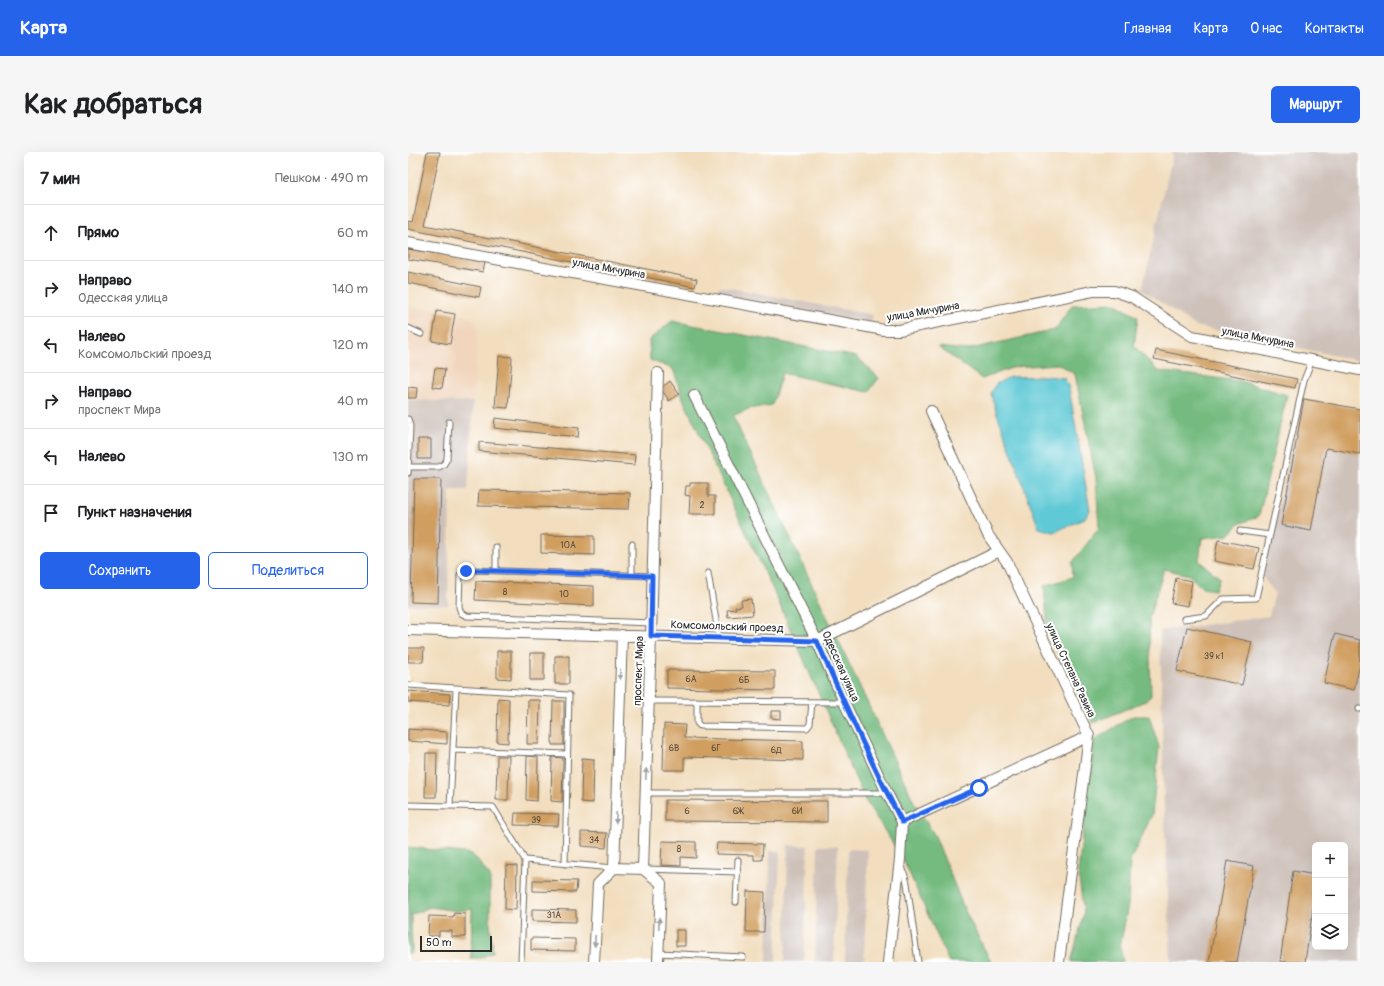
<!DOCTYPE html>
<html lang="ru">
<head>
<meta charset="utf-8">
<style>
  :root { --surface:#fff; --page:#f6f6f6; --text:#202124; --muted:#757577; --line:#e0e0e0; --accent:#2563eb }
  body { margin:0; font-family:Pangolin,sans-serif; background:var(--page); color:var(--text) }
  .controls { position:absolute; right:12px; bottom:12px; display:grid; overflow:hidden; border-radius:6px; box-shadow:0 4px 16px #0002 }
  .controls button { width:36px; height:36px; display:grid; place-items:center; padding:0; border:0; border-bottom:1px solid var(--line); background:var(--surface); color:var(--text); font:20px sans-serif }
  .scale { position:absolute; left:12px; bottom:10px; width:72px; box-sizing:border-box; padding-left:4px; border:2px solid #2b2b2b; border-top:0; font-size:11px; line-height:14px; white-space:nowrap; color:#2b2b2b; -webkit-text-stroke:3px #fff; paint-order:stroke }
  .stop { position:absolute; width:12px; height:12px; margin:-9px; border:3px solid #2563eb; border-radius:50%; background:#fff }
  .stop.end { background:#2563eb; border-color:#fff; box-shadow:0 1px 4px #0008 }
  .list { margin:0; padding:0; list-style:none }
  h2 { display:flex; justify-content:space-between; align-items:center; height:52px; margin:0; padding:0 16px; font-size:17px }
  h2 small { font-size:13px; font-weight:400; color:var(--muted) }
  .list li { display:grid; grid-template-columns:26px 1fr auto; gap:12px; align-items:center; box-sizing:border-box; height:56px; padding:0 16px; border-top:1px solid var(--line) }
  .list b { display:block; font-size:15px; white-space:nowrap }
  .list p { margin:0; font-size:13px; white-space:nowrap; color:var(--muted) }
  .list em { font-size:13px; font-style:normal; color:var(--muted) }
  .actions { display:flex; gap:8px; padding:12px 16px }
  .actions a { flex:1; padding:9px 0; border:1px solid var(--accent); border-radius:6px; text-align:center; font-size:14px; color:var(--accent) }
  .actions .main { background:var(--accent); color:#fff }
  .icon { flex:none; width:22px; height:22px; fill:none; stroke:currentColor; stroke-width:2; stroke-linecap:round; stroke-linejoin:round }
  .map { position:relative; flex:none; width:952px; height:810px; overflow:hidden; border-radius:6px }
  header { display:flex; align-items:center; gap:24px; box-sizing:border-box; height:56px; padding:0 20px; background:var(--accent); color:#fff }
  header strong { font-size:19px }
  nav { display:flex; gap:22px; margin-inline-start:auto; font-size:14px }
  .intro { display:flex; align-items:center; justify-content:space-between; box-sizing:border-box; height:96px; padding:0 24px }
  h1 { margin:0; font-size:28px }
  .button { padding:10px 18px; border-radius:6px; background:var(--accent); color:#fff; font-size:14px; font-weight:700 }
  main { display:flex; gap:24px; padding:0 24px }
  aside { flex:1; background:var(--surface); border-radius:6px; box-shadow:0 4px 16px #0002 }
  .map>svg:first-child { display:block }
</style>
</head>
<body>
<header>
<strong>Карта</strong>
<nav><a>Главная</a><a>Карта</a><a>О нас</a><a>Контакты</a></nav>
</header>
<div class="intro"><h1>Как добраться</h1><a class="button">Маршрут</a></div>
<main>
<aside>
<h2>7 мин<small>Пешком · 490 m</small></h2>
<ul class="list">
<li><svg class="icon" aria-label="ahead" viewBox="0 0 24 24"><path d="M12 20V5M6 11l6-6 6 6"/></svg><div><b>Прямо</b></div><em>60 m</em></li>
<li><svg class="icon" aria-label="right" viewBox="0 0 24 24"><path d="M7 20v-9h11M14 6l5 5-5 5"/></svg><div><b>Направо</b><p>Одесская улица</p></div><em>140 m</em></li>
<li><svg class="icon" aria-label="left" viewBox="0 0 24 24"><path d="M17 20v-9H6M10 6l-5 5 5 5"/></svg><div><b>Налево</b><p>Комсомольский проезд</p></div><em>120 m</em></li>
<li><svg class="icon" aria-label="right" viewBox="0 0 24 24"><path d="M7 20v-9h11M14 6l5 5-5 5"/></svg><div><b>Направо</b><p>проспект Мира</p></div><em>40 m</em></li>
<li><svg class="icon" aria-label="left" viewBox="0 0 24 24"><path d="M17 20v-9H6M10 6l-5 5 5 5"/></svg><div><b>Налево</b></div><em>130 m</em></li>
<li><svg class="icon" aria-label="arrive" viewBox="0 0 24 24"><path d="M6 21V4h12l-3 4 3 4H6"/></svg><div><b>Пункт назначения</b></div></li>
</ul>
<div class="actions"><a class="main">Сохранить</a><a>Поделиться</a></div>
</aside>
<div class="map">
<svg width="952" height="810" viewBox="0 0 952 810">
  <rect width="100%" height="100%" fill="#fff"/>
  <filter id="ink" filterUnits="userSpaceOnUse"><feTurbulence type="fractalNoise" baseFrequency=".025" numOctaves="2"/><feDisplacementMap in="SourceGraphic" scale="8" xChannelSelector="R" yChannelSelector="G"/><feConvolveMatrix kernelMatrix="1 2 1 2 8 2 1 2 1" color-interpolation-filters="sRGB"/></filter>
  <filter id="wash" filterUnits="userSpaceOnUse"><feTurbulence type="fractalNoise" baseFrequency=".012" numOctaves="4" result="noise"/><feDisplacementMap in="SourceGraphic" scale="16" xChannelSelector="R" yChannelSelector="G"/><feGaussianBlur stdDeviation="0.9" result="paint"/><feColorMatrix in="noise" values="0 0 0 0 0 0 0 0 0 0 0 0 0 0 0 0 0 1.4 0 .05"/><feComposite in="paint" operator="in"/></filter>
  <g filter="url(#wash)">
    <rect width="100%" height="100%" fill="#f2debf"/>
    <path fill="#f1d5bd" d="M0,154l46,6 17,6 7,6 -5,78 -65,-2z"/>
    <path fill="#cec1ba" fill-rule="evenodd" d="M765,0h187v209l-164,-35 -54,-36z
      M311,134l154,29 -2,8 -154,-29z
      M896,247l56,10v553h-189l-7,-155 -4,-176 109,-15 6,-23 -13,-17zM907,693h30v102h-30z
      M0,248l65,2 -5,88h-18l-2,115h-40z
      M380,693l20,1 -4,116h-19z
      M410,694h20l-4,116h-19z
      M440,697l20,1 -4,112h-19z
      M362,699h10l-4,111h-9z"/>
    <path fill="#74bb80" stroke="#507356" d="M706,151l24,14 -4,29 24,25 82,10 47,14 -28,121 -20,8 -10,11 -27,3 -3,23 21,17 -5,12 -13,-2 -13,-13 -25,-6 -15,49 2,78 -6,5 -52,22 -45,-91 -4,-46 29,-9 -1,-14 27,-35 -3,-50 -21,-104 -17,-10 -44,3 -32,12 -44,-32 28,3 89,-20 17,-25z
      M264,169l185,36 22,21 -11,14 -86,-19 -10,32 -24,4 -15,7 181,386 21,34 30,75 26,51h-42l-46,-103 -38,-59 -90,-206 -91,-193 -11,-32 -23,-9 -1,-20z
      M725,564h16l10,31 -7,68 -22,46 -2,44 -8,42 3,15h-52l13,-49 -6,-41 16,-132z
      M0,695l64,7 18,22v47l3,29 -12,6h-10l1,-49 -14,2 -28,-4 -19,8 1,37 -4,2z"/>
    <path fill="#5ec9d6" stroke="#447a80" d="M638,224l18,2 5,10 21,122 -6,9 -30,13 -15,-4 -44,-120 -4,-15 5,-9 14,-7z"/>
    <g id="blocks">
      <path fill="#d09e5e" d="M19,0h13l-15,73 272,54 -2,8 -287,-58v-8l5,1z
        M0,97l77,13 -2,10 -75,-13z
        M0,120l73,15 -2,10 -71,-14z
        M29,159l18,3 -5,30 -18,-3z
        M748,198l141,29 -2,9 -141,-29z
        M91,204l13,1 -4,51 -13,-1z
        M27,216l10,1 -3,19 -10,-1z
        M262,229l9,13 -10,7 -8,-13z
        M0,235l9,1 -1,10h-8z
        M896,247l56,10v45l-34,-6 -15,83 -30,-6z
        M87,266l84,10 -1,9 -84,-9z
        M10,287h13v20h-13z
        M71,290l156,13 -1,10 -155,-14z
        M6,327h27l-3,124 -27,-1z
        M282,331h18v13h7v18h-26l1,-18 -5,-1 1,-9h4z
        M71,338l151,3 -1,16 -151,-3z
        M133,383l53,1v19l-53,-2z
        M810,388l41,8 -5,21 -40,-8z
        M768,426l16,3 -4,25 -17,-3z
        M68,429l118,5v20l-119,-6z
        M343,447l2,16 -25,2 -1,-7 9,-1 -1,-2 7,-1 -1,-6z
        M779,475l65,15 -10,43 -65,-14z
        M927,482l25,6v24l-6,26 -30,-7z
        M0,496h16l-1,14h-15z
        M89,499h14v28l-14,-1z
        M122,501h14v27h-14z
        M147,504h14v28h-14z
        M259,518l108,1v19l-108,-2z
        M0,539l42,3 -1,11 -41,-3z
        M90,546l11,1 -1,44 -11,-1z
        M120,548h12l-1,44h-12z
        M145,549h11v44h-12z
        M363,559h10v8l-10,-1z
        M256,572l21,1 -1,13 119,3v19l-119,-3v13h-21z
        M0,577l39,3v12l-39,-3z
        M18,601h11l-1,44h-11z
        M89,604h12l-1,44h-12z
        M119,604l11,1 -1,44 -11,-1z
        M144,605l11,1 -1,44 -11,-1z
        M174,606l12,1 -1,44 -12,-1z
        M257,648l162,1v21l-162,-1z
        M107,661l44,1 -1,12 -44,-1z
        M173,680l26,1 -1,15 -25,-2z
        M254,689l34,1v16l-15,-1v9l-20,-1z
        M309,691l46,1 -1,16h-8v-5l-38,-1z
        M819,709l27,5 -17,96h-28z
        M98,713l11,1 -1,44 -11,-1z
        M885,719l22,4v20l-10,67h-25z
        M125,728l44,1 -1,11 -43,-1z
        M339,739l18,1 -1,40h-18z
        M124,757l44,1v12l-44,-1z
        M46,761l11,1v23h-13v-6h-13v5h-11l1,-20 24,1z
        M268,778h9v16h-9z
        M123,786l44,1v12l-44,-1z"/>
    </g>
  </g>
  <g filter="url(#ink)">
    <use href="#blocks" fill-opacity="0" stroke="#716a5f" stroke-width="1"/>
    <g fill="none" stroke-linecap="round" stroke-linejoin="round">
      <g stroke="#716a5f" stroke-width="7">
        <path id="service" d="M0,176l13,6
          M0,267l2,7 -2,47
          M0,315h31l5,-3 3,-5 2,-37
          M832,379l30,4
          M88,419v-24
          M300,421l11,65
          M224,423v-31
          M776,467l22,-3 17,-17 33,-1 48,-218 8,-20
          M243,471l-184,-7 -6,-3 -2,-6 1,-32 6,-4 6,-1 180,6
          M0,533l161,10 -4,169
          M241,549l195,1
          M289,549v22l3,3 107,2 3,-4 2,-22
          M951,557h1
          M46,598l113,4
          M238,641h241
          M0,653l85,2 32,53 -4,102
          M42,654l6,-117
          M117,708l88,8
          M494,714l5,17 11,79
          M238,717l92,3
          M328,750l2,-42
          M250,801l85,4"/>
      </g>
      <g stroke="#716a5f" stroke-width="12">
        <path id="minor" d="M0,91l476,87h15l194,-39h21l18,6 60,39 168,34
          M250,221l-7,263 -8,233 18,14 -3,79
          M286,243l123,246 27,61 43,91 15,29 -2,37 -12,103
          M523,259l57,124 19,27 82,174 -30,226
          M0,478l409,11 182,-90
          M494,670l187,-86
          M206,716l29,1
          M186,810l4,-78 16,-16 8,-233"/>
      </g>
      <use href="#service" stroke="#fff" stroke-width="5"/>
      <use href="#minor" stroke="#fff" stroke-width="10"/>
    </g>
    <defs><path id="oneway-solid" d="M-6-.8H1V-3.2L6.5 0L1 3.2V.8H-6Z"/></defs>
    <g fill="#a0a0a0">
      <use href="#oneway-solid" transform="translate(212 522) rotate(92)"/>
      <use href="#oneway-solid" transform="translate(238 622) rotate(-88)"/>
      <use href="#oneway-solid" transform="translate(208 666) rotate(92)"/>
      <use href="#oneway-solid" transform="translate(251 771) rotate(-88)"/>
      <use href="#oneway-solid" transform="translate(187 789) rotate(92)"/>
    </g>
  </g>
  <g fill="none" stroke-linecap="round" stroke-linejoin="round" filter="url(#ink)">
    <path stroke="#2563eb" stroke-width="5" d="M58,419l6,-1 180,6 -1,60 166,5c27,61 54,122 85,181l77,-34"/>
  </g>
  <g text-anchor="middle" stroke-width="4" stroke-linejoin="round" paint-order="stroke">
    <g font-size="9" fill="#544838">
      <text x="294" y="356">2</text>
      <text x="160" y="396">10А</text>
      <text x="97" y="443">8</text>
      <text x="156" y="445">10</text>
      <text x="806" y="507">39 к1</text>
      <text x="283" y="530">6А</text>
      <text x="336" y="531">6Б</text>
      <text x="266" y="599">6В</text>
      <text x="308" y="599">6Г</text>
      <text x="368" y="601">6Д</text>
      <text x="279" y="662">6</text>
      <text x="330" y="662">6Ж</text>
      <text x="389" y="662">6И</text>
      <text x="128" y="671">39</text>
      <text x="186" y="691">34</text>
      <text x="271" y="700">8</text>
      <text x="146" y="766">31А</text>
    </g>
    <g font-size="11" fill="#2b2b2b" stroke="#fff">
      <text transform="translate(201 116) rotate(10)" y="4">улица Мичурина</text>
      <text transform="translate(515 159) rotate(-10)" y="4">улица Мичурина</text>
      <text transform="translate(850 185) rotate(11)" y="4">улица Мичурина</text>
      <text transform="translate(319 474) rotate(2)" y="4">Комсомольский проезд</text>
      <text transform="translate(433 514) rotate(66)" y="4">Одесская улица</text>
      <text transform="translate(663 518) rotate(65)" y="4">улица Степана Разина</text>
      <text transform="translate(230 519) rotate(-88)" y="4">проспект Мира</text>
    </g>
  </g>
</svg>
<div class="controls">
<button>+</button>
<button>−</button>
<button><svg class="icon" aria-label="layers" viewBox="0 0 24 24"><path d="M12 4l9 5-9 5-9-5zM3 14l9 5 9-5"/></svg></button>
</div>
<div class="scale">50 m</div>
<div class="stop" style="left:571px;top:636px"></div>
<div class="stop end" style="left:58px;top:419px"></div>
</div>
</main>
</body>
</html>
